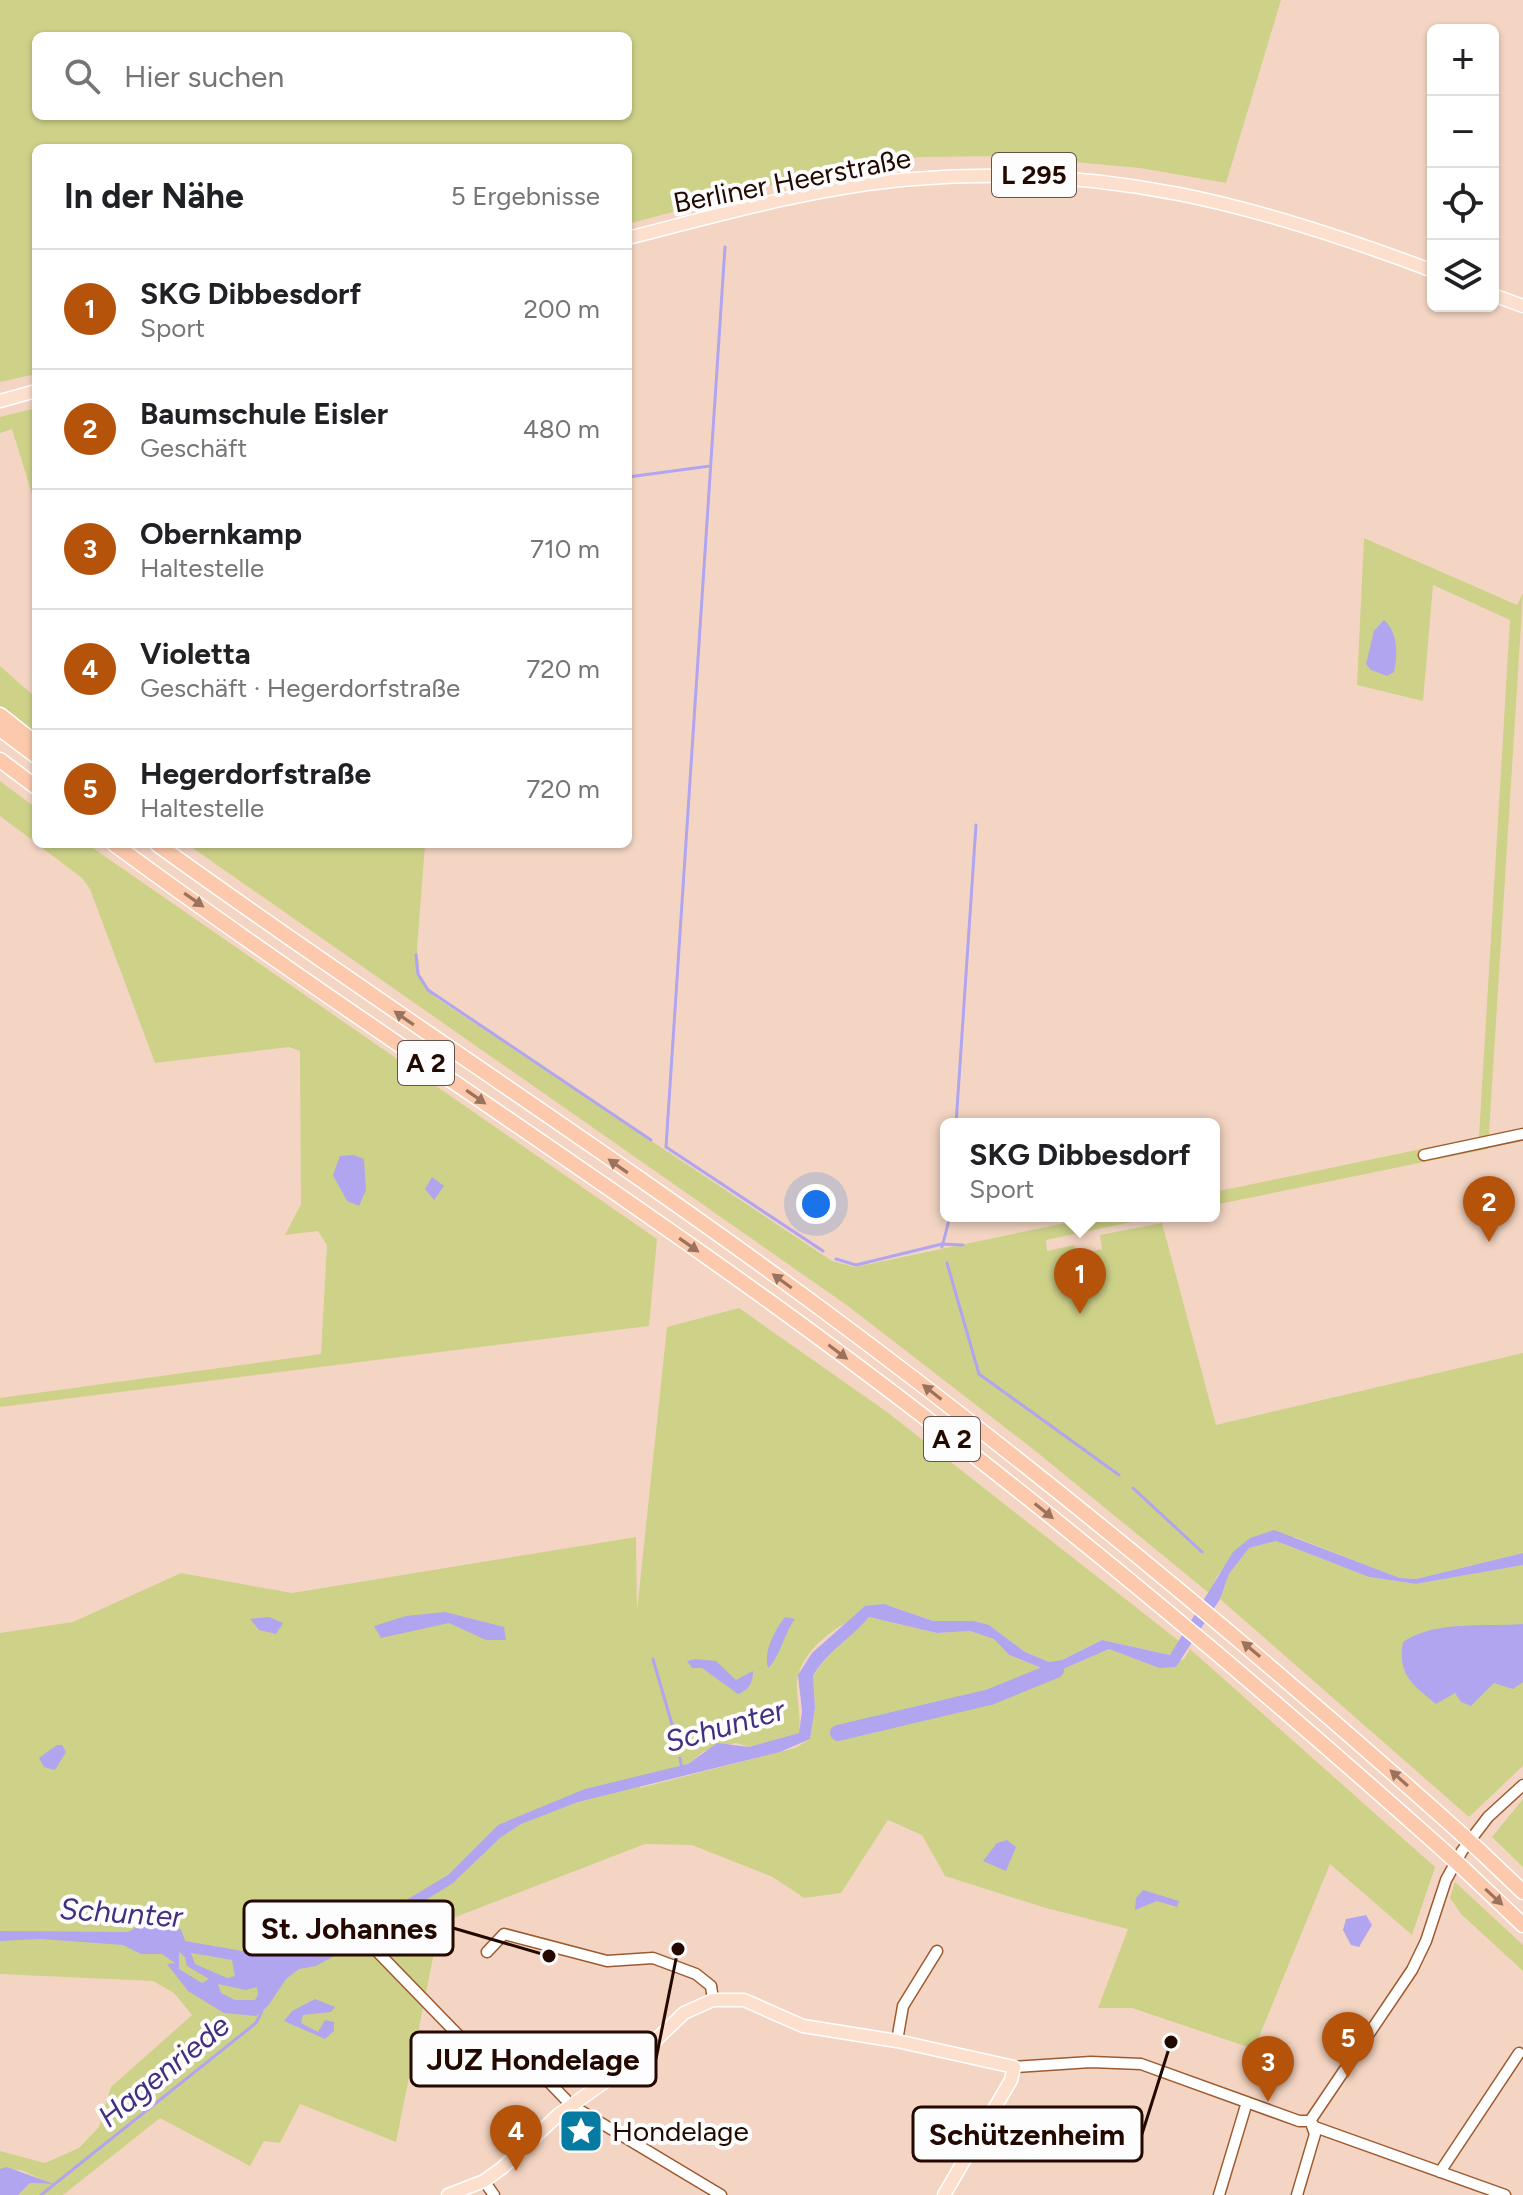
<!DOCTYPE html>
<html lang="de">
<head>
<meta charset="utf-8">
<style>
  :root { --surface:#fff; --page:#f2f2f2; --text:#202124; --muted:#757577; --line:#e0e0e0; --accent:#b45309 }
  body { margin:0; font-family:Figtree,sans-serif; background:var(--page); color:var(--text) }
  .controls { position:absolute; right:24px; top:24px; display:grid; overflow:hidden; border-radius:12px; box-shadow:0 2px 6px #0004 }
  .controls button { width:72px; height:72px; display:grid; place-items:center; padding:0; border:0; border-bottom:2px solid var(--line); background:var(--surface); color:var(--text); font:40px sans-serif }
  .you { position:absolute; left:816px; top:1204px; width:28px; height:28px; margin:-20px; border:6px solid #fff; border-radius:50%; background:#1a73e8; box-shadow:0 0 0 12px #1a73e833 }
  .badge { display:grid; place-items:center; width:52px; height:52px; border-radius:50%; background:var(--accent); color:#fff; font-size:26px; font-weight:700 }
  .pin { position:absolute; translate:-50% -66px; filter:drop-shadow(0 2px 4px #0008) }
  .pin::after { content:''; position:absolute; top:42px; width:28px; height:24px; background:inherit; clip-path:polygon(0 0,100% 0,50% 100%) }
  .popup { position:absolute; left:940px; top:1118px; width:280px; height:104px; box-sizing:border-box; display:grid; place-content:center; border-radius:12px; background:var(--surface); filter:drop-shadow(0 2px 6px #0005); font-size:26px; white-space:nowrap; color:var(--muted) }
  .popup b { font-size:30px; color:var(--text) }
  .popup::after { content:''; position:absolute; left:50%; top:100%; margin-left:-16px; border:16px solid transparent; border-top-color:var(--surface) }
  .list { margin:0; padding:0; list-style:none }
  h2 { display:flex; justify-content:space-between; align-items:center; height:104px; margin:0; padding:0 32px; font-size:34px }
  h2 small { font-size:26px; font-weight:400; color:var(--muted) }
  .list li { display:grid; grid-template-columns:52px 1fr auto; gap:24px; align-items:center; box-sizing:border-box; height:120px; padding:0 32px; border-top:2px solid var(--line) }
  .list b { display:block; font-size:30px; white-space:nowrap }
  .list p { margin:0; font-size:26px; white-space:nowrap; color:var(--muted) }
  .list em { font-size:26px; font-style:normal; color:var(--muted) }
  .icon { flex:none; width:44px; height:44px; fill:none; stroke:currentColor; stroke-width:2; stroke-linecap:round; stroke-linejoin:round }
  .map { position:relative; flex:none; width:1523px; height:2195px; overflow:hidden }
  .search { position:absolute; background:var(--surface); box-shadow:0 2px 6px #0004; left:32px; top:32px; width:600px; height:88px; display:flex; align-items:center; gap:20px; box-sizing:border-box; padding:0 28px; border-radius:12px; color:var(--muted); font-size:30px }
  .panel { position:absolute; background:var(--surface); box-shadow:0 2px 6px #0004; left:32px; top:144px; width:600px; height:704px; border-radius:12px }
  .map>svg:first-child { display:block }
</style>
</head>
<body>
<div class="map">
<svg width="1523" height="2195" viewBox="0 0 1523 2195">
  <rect width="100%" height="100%" fill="#f4d5c3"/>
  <path fill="#ced289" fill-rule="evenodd" d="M0,0h1281l-55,183 -86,-15 -132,-12 -89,1 -128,23 -163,44v-76h-592v226l-36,8zM36,36h592v80h-592z
    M36,408v99l-24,-78 -12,4v-16z
    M1364,538l153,67 6,-12 -35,556 -274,56v-13l265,-55 31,-517 -77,-35 -10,116 -66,-16z
    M0,666l36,32v38l-36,-30z
    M0,781l36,27v35l-36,-27z
    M37,844h50l570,395 -8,87 -649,81v-9l321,-44 6,-109 -9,-14 -33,4 16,-31 -1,-153 -11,-4 -134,16 -65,-174 -8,-11z
    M187,844h238l-8,105 3,28 15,20 397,264 23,6 244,-51h61l-114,24 1,11 27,-6 3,10 25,-6 -2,-14 62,-12 54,202 307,-72v200l-107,26 -16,-1 -106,-41 -44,1 -33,38 -8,17 -176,-144 -185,-143z
    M739,1308l148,104 292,229 -8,14 -69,-15 -40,20 -13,2 -24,-10 -36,-27 -15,-4h-41l-49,-17c-31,14 -76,34 -86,72 -4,14 4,36 1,57l-50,14 -13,-4 -32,8 -16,13 -50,14 2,10 155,-40 15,-9 5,-31 -2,-31c14,-26 38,-38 56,-60l68,16 33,-2 24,8 15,16 45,18 55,-24 50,19 25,-9 6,-10 245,218 -23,68 -82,-71 -76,185 -122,-41h-34l30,-79 -82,-21 -101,-32 -23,-41 -34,-15 -47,73 -37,5 -31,-21 -81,-32 -47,-1 -205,79 -44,219 -96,-38 -20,39 -16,-2 -14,25 -90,-48 -97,77h-45l12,-12 22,1 -31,-14 -21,-1v-18l45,12 34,-15 20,-21 12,-40 81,-72 -18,-22 -21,-12 -153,-7v-341l73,-11 108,-49 111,20 344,-56 1,74 30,-284z
    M1276,1541l93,36 47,7 107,-19v201l-54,51 -249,-218 9,-25 20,-26z
    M1523,1799v68l-31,-30z
    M1455,1882l68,63v26l-62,-57 -11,-16z"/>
  <path fill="#b0a5ee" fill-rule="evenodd" d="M1384,620c14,12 14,35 10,52l-7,4 -16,-6 -5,-6 8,-33z
    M354,1155l10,4 2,31 -7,16 -12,-5 -14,-26 7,-19z
    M432,1177l12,9 -10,14 -9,-11z
    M1274,1530l126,48 16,1 107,-26v12l-107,19 -47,-7 -93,-36 -27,7 -20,26 -9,25 -44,68 -17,1 -50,-19 -55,24 -45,-18 -15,-16 -24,-8 -33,2 -68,-16c-18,22 -42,34 -56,59l2,32 -5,31 -30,13 -202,50 -57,22 -20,13 -48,46 -108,67 -29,16 -17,3 -13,10 -18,27 -12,10 -32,-3 -36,-22 -21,-27 8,-1 -13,-9h-21l-18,-9 -82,-6 -41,2v-10l128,1 14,-8 39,5 4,12 86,15h28l24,-6 125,-75 50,-50 87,-36 103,-25 29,-21 32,4 50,-14 3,-22 -4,-36 14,-22 53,-47 19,-2 49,17h41l15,4 36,27 24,10 13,-2 40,-20 68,15 63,-103 17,-14zM179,1952l6,5 2,9 22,13 -7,4 -23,-14zM191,1953l41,7 3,16 -8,2 -32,-14zM218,1984l28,6 11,-3 1,8 -3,5h-20l-14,-7z
    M445,1612l59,15 2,13h-20l-37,-17 -68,15 -7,-12 32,-10z
    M269,1617l14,6 -7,11 -17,-4 -9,-11z
    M785,1617l10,2c-11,14 -15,39 -27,49 -5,-17 7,-38 17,-51z
    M1523,1624v58l-10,7 -19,-6 -23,23 -10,-4 -6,-9 -19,11c-23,-19 -39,-29 -33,-62 32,-22 81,-15 120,-18z
    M695,1659l21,2 20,19 17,-9c0,12 -4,19 -15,23l-36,-26h-10l-5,-7z
    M57,1745h5l4,7 -11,18 -11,-3 -5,-9z
    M1007,1840l9,7 -10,24 -23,-10 14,-18z
    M1143,1890l36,11 -2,6 -20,-6 -22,9 1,-12z
    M1366,1915l6,10 -13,22 -8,-2 -8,-15 3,-11z
    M315,1999l20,8 -4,5 -28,3 -2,8 17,9 7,-12 9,2v9l-9,8 -41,-18 8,-10z
    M7,2167l47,17 -24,-1 -12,12h-18v-26z"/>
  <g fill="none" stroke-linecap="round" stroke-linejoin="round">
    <path stroke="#b0a5ee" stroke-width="3" d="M725,247l-59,900 157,104
      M628,477l82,-11
      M416,955l2,19 10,16 223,150
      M956,1124l20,-299
      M942,1247l8,-31
      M836,1259l20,6 86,-21 21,1
      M947,1263l32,111 140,101
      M1133,1488l69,64
      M653,1659l22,76
      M680,1758l2,11
      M41,2195l215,-172 6,-12"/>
    <path stroke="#b0a5ee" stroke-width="16" d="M838,1733l152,-36 66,-27"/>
    <g stroke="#9e5a2f" stroke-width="13">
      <path id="minor" d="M1424,1155l99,-21
        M365,1939l97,100 64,19 45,47 150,90
        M487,1952l17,-18 103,27 46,-3 43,16 15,12 2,14
        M897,2041l6,-35 34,-55
        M1014,2067l77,-5 50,2 158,57h11l102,-151 14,-29 20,-61 16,-29 26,-34 35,-32
        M1310,2121l5,6 190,68
        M1440,2172l79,-119
        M484,2181l10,14
        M1219,2195l28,-93
        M1297,2195l18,-61 -4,-11"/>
    </g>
    <g stroke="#fff" stroke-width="15">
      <path id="major" d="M628,238c94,-24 188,-51 285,-59 190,-16 344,25 520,92
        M1493,295l30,11
        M0,401l36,-10
        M448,2195l36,-14 18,-13 56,-53 76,-54 50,-48 29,-13h31l59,26 94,15 117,26 -3,13 -67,115"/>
    </g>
    <g stroke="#fff" stroke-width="17">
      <path id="highway" d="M0,715l29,23 7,13
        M0,729l36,27
        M0,760l36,27
        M114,844c216,159 442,303 659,460 234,169 454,353 669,545
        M157,844c217,157 444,302 659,461 223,165 435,341 641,525
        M1480,1851l43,41
        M1465,1870l58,55"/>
    </g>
    <use href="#minor" stroke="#fff" stroke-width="10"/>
    <use href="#major" stroke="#fddfcd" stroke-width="12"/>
    <use href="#highway" stroke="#fcc9ac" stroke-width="14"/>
    <g stroke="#fff" stroke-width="17" stroke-linecap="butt">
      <path id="highway-bridge" d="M1457,1830l23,21
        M1442,1849l23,21"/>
    </g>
    <use href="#highway-bridge" stroke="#fcc9ac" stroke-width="14"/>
  </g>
  <defs><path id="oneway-solid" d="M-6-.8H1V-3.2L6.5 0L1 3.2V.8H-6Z" transform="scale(2)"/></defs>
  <g fill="#9a735f">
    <use href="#oneway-solid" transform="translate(194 900) rotate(35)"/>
    <use href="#oneway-solid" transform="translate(404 1018) rotate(-145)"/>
    <use href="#oneway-solid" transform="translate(476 1097) rotate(35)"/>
    <use href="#oneway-solid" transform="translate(618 1166) rotate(-145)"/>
    <use href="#oneway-solid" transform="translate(689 1245) rotate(35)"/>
    <use href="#oneway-solid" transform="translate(782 1281) rotate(-144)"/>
    <use href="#oneway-solid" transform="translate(838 1352) rotate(37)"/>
    <use href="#oneway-solid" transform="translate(932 1392) rotate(-142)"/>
    <use href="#oneway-solid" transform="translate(1044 1511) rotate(39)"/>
    <use href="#oneway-solid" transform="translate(1251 1649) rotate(-140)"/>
    <use href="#oneway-solid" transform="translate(1399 1778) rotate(-138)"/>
    <use href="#oneway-solid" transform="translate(1494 1897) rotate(43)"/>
  </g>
  <defs>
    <g id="sight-square" transform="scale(2.3)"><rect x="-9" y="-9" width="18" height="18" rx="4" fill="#057aa2" stroke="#fdfdfd"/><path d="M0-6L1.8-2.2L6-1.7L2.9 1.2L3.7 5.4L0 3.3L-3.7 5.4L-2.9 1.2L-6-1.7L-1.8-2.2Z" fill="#fff"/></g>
  </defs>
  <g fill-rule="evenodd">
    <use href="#sight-square" x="581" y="2131"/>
  </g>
  <g text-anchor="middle" stroke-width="8" stroke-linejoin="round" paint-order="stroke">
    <g fill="#fdfdfd" stroke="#64524c" stroke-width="2">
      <rect x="992" y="153" width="84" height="44" rx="6"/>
      <rect x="398" y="1041" width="56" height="44" rx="6"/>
      <rect x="924" y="1417" width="56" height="44" rx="6"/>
    </g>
    <g font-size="26" font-weight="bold" fill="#230900">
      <text x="1034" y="184">L 295</text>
      <text x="426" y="1072">A 2</text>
      <text x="952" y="1448">A 2</text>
    </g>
    <g font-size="28" fill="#230900" stroke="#fdfdfd">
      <text transform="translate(792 180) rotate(-11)" y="10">Berliner Heerstraße</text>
    </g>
    <g font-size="28" fill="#230900" stroke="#fdfdfd" text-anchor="start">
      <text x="612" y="2141">Hondelage</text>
    </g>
    <g font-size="30" font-style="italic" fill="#442e82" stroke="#fdfdfd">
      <text transform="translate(725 1726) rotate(-16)" y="10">Schunter</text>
      <text transform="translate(121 1913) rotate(4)" y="10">Schunter</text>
      <text transform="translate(164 2071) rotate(-39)" y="10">Hagenriede</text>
    </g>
  </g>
  <path fill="none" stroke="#230900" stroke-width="3" d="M549 1956L453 1928M678 1949L656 2059M1171 2042L1142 2134"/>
  <g fill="#230900" stroke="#fdfdfd" stroke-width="3">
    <circle cx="549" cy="1956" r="8"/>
    <circle cx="678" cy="1949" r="8"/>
    <circle cx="1171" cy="2042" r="8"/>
  </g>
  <g fill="#fdfdfd" stroke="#230900" stroke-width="3">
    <rect x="244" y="1901" width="209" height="54" rx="8"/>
    <rect x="411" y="2032" width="245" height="54" rx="8"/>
    <rect x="913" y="2107" width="229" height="54" rx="8"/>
  </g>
  <g font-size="30" text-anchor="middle" font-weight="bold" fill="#230900">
    <text x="349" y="1939">St. Johannes</text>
    <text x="533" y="2070">JUZ Hondelage</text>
    <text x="1027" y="2145">Schützenheim</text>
  </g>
</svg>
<div class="controls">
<button>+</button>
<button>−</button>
<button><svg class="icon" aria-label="locate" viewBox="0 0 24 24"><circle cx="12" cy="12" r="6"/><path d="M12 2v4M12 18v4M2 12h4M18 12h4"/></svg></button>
<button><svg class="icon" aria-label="layers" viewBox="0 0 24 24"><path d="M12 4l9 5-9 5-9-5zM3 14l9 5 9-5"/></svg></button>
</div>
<div class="you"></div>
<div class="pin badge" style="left:1080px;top:1314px">1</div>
<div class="popup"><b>SKG Dibbesdorf</b>Sport</div>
<div class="pin badge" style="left:1489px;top:1242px">2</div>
<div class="pin badge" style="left:1268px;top:2102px">3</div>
<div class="pin badge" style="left:516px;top:2171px">4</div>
<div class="pin badge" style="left:1348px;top:2078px">5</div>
<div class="search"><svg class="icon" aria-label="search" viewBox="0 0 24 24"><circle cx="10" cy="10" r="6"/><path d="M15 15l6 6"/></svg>Hier suchen</div>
<section class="panel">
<h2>In der Nähe<small>5 Ergebnisse</small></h2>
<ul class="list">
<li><span class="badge">1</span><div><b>SKG Dibbesdorf</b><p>Sport</p></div><em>200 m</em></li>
<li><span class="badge">2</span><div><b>Baumschule Eisler</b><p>Geschäft</p></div><em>480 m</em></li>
<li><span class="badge">3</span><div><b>Obernkamp</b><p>Haltestelle</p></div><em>710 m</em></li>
<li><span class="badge">4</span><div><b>Violetta</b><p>Geschäft · Hegerdorfstraße</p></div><em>720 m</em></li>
<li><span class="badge">5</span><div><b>Hegerdorfstraße</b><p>Haltestelle</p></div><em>720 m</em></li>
</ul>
</section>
</div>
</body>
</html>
